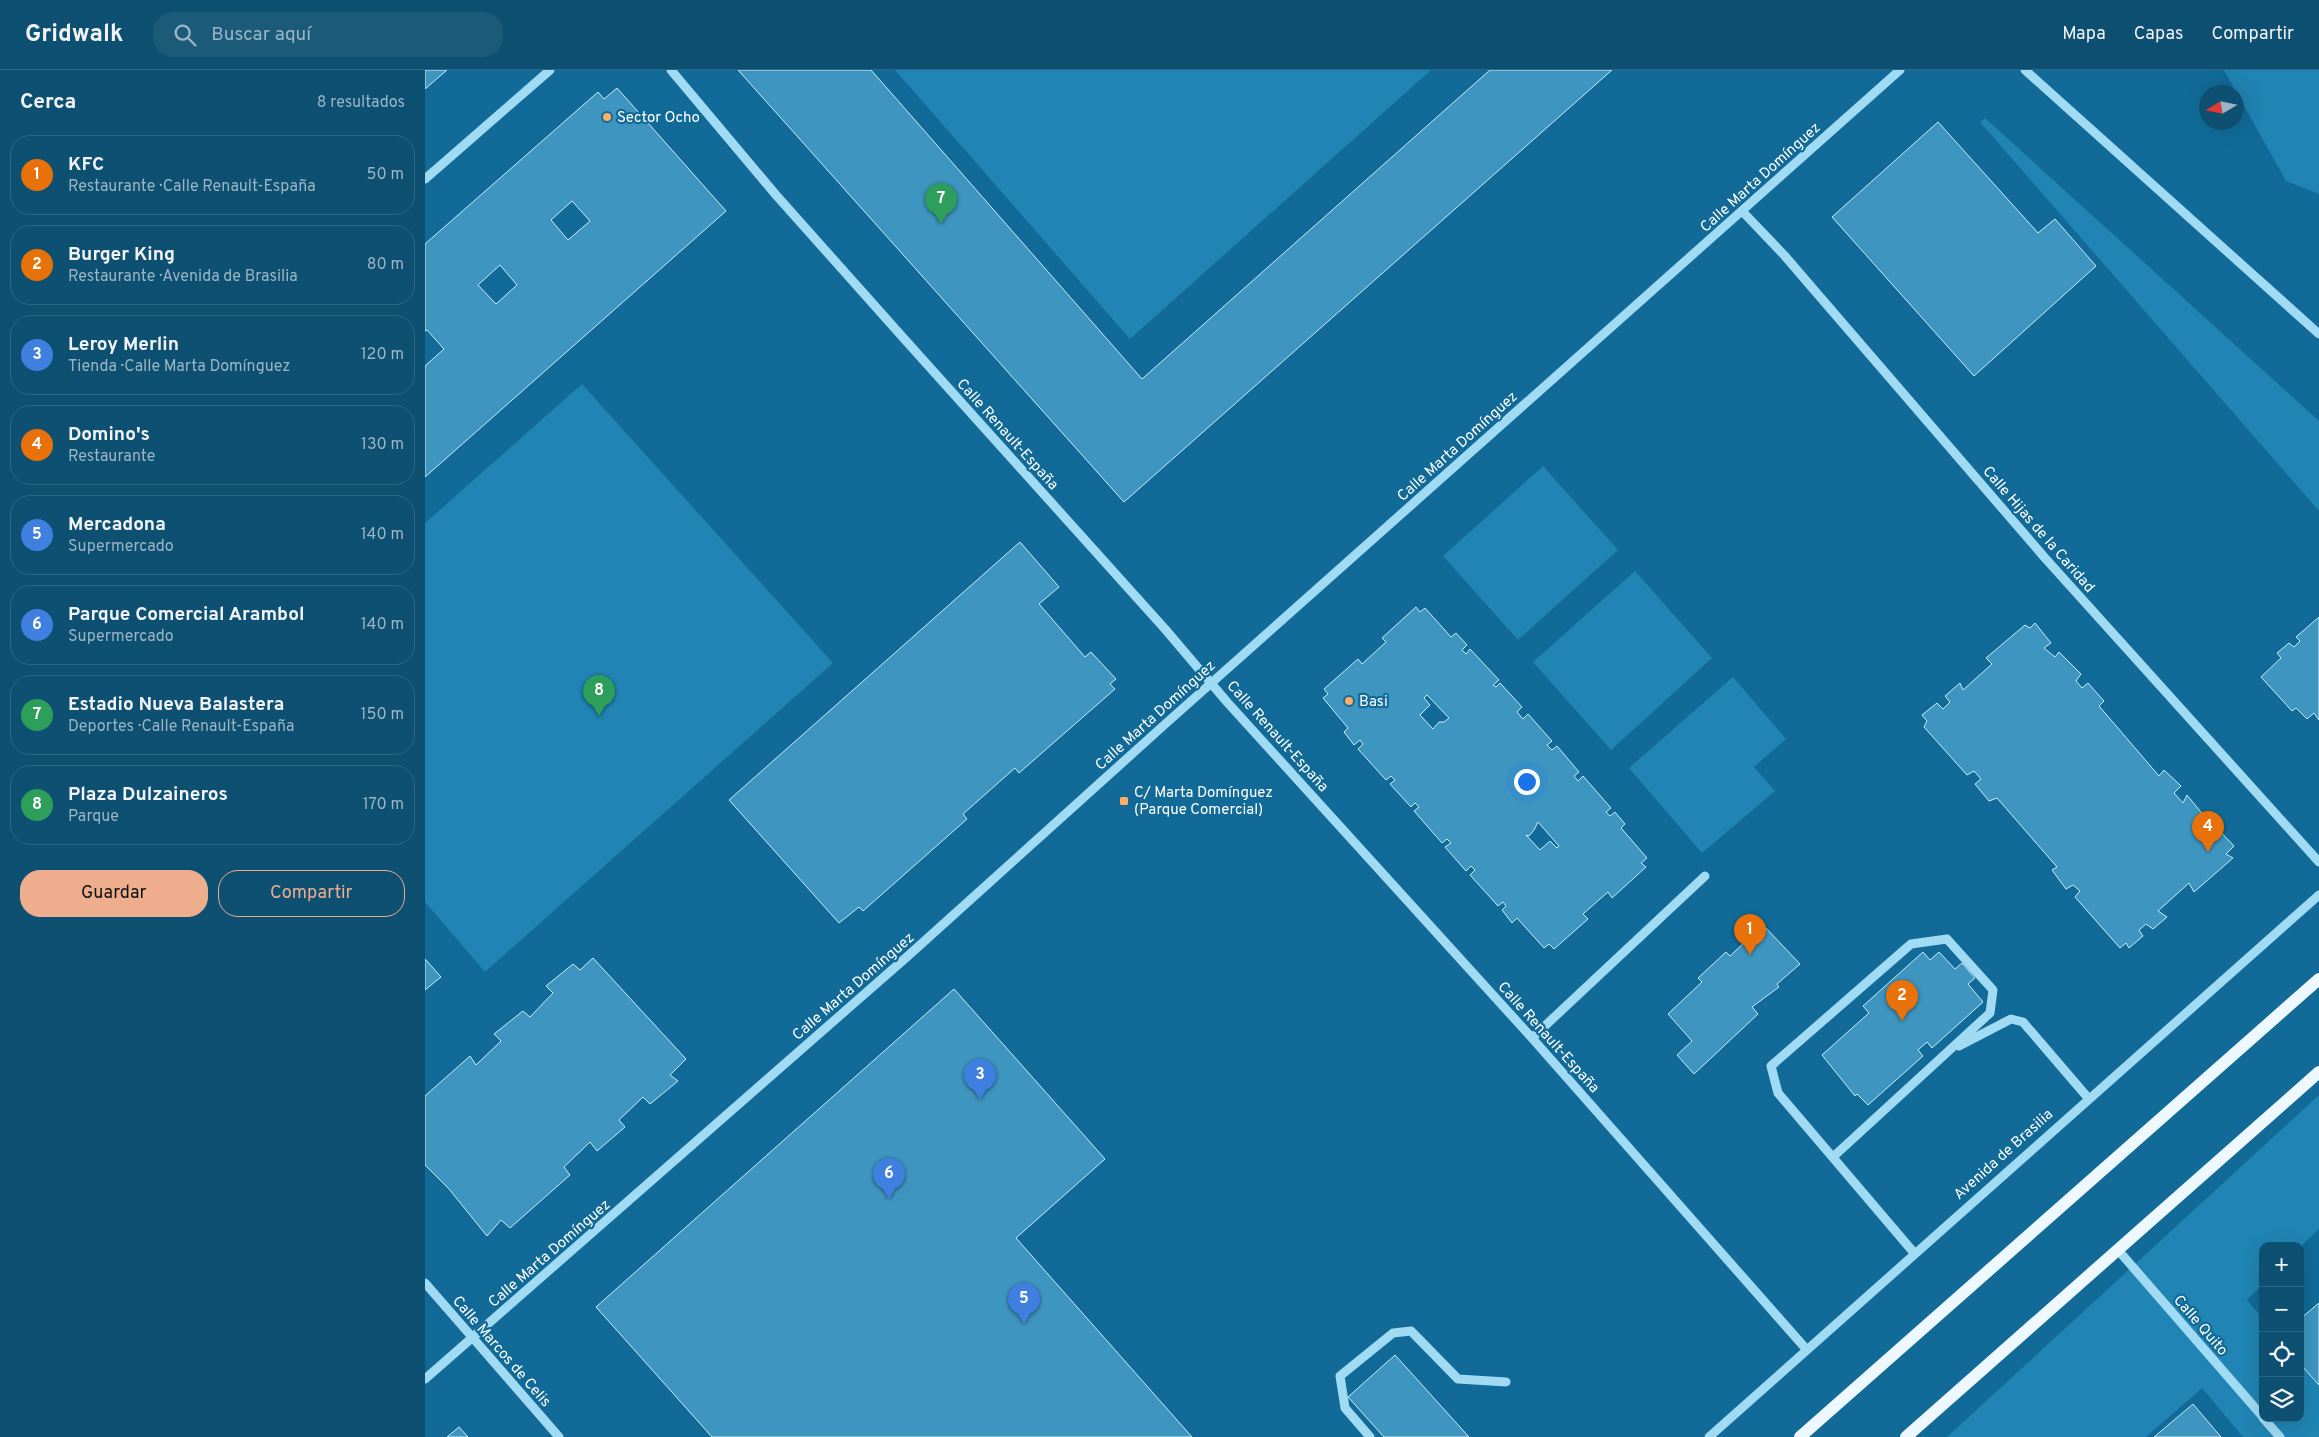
<!DOCTYPE html>
<html lang="es">
<head>
<meta charset="utf-8">
<style>
  :root { --surface:#0d5071; --page:#1b5a79; --text:#f1f3f6; --muted:#9ab5c3; --line:#2d6784; --accent:#eead8d }
  body { margin:0; font-family:Overpass,sans-serif; background:var(--page); color:var(--text) }
  .controls { position:absolute; right:15px; bottom:15px; display:grid; overflow:hidden; border-radius:10px; box-shadow:0 5px 20px #0002 }
  .controls button { width:45px; height:45px; display:grid; place-items:center; padding:0; border:0; border-bottom:1px solid var(--line); background:var(--surface); color:var(--text); font:25px sans-serif }
  .compass { position:absolute; left:1774px; top:15px; width:45px; height:45px; border-radius:50%; background:var(--surface); box-shadow:0 5px 20px #0002; rotate:260deg }
  .you { position:absolute; left:1101px; top:711px; width:18px; height:18px; margin:-12px; border:4px solid #fff; border-radius:50%; background:#1a73e8; box-shadow:0 0 0 8px #1a73e833 }
  .badge { display:grid; place-items:center; width:32px; height:32px; border-radius:50%; background:var(--accent); color:#fff; font-size:16px; font-weight:700 }
  .pin { position:absolute; translate:-50% -41px; filter:drop-shadow(0 1px 2px #0008) }
  .pin::after { content:''; position:absolute; top:26px; width:18px; height:15px; background:inherit; clip-path:polygon(0 0,100% 0,50% 100%) }
  .list { margin:0; padding:0; list-style:none }
  h2 { display:flex; justify-content:space-between; align-items:center; height:65px; margin:0; padding:0 20px; font-size:21px }
  h2 small { font-size:16px; font-weight:400; color:var(--muted) }
  .list li { display:grid; grid-template-columns:32px 1fr auto; gap:15px; align-items:center; box-sizing:border-box; height:80px; margin:0 10px 10px; padding:0 10px; border:1px solid var(--line); border-radius:20px }
  .list b { display:block; font-size:19px; white-space:nowrap }
  .list p { margin:0; font-size:16px; white-space:nowrap; color:var(--muted) }
  .list em { font-size:16px; font-style:normal; color:var(--muted) }
  .actions { display:flex; gap:10px; padding:15px 20px }
  .actions a { flex:1; padding:11px 0; border:1px solid var(--accent); border-radius:20px; text-align:center; font-size:18px; color:var(--accent) }
  .actions .main { background:var(--accent); color:#111 }
  .icon { flex:none; width:28px; height:28px; fill:none; stroke:currentColor; stroke-width:2; stroke-linecap:round; stroke-linejoin:round }
  .map { position:relative; flex:none; width:1894px; height:1367px; overflow:hidden }
  header { display:flex; align-items:center; gap:30px; box-sizing:border-box; height:70px; padding:0 25px; background:var(--surface); border-bottom:1px solid var(--line) }
  header strong { font-size:24px }
  nav { display:flex; gap:28px; margin-inline-start:auto; font-size:18px }
  .search { width:350px; height:45px; background:var(--page); display:flex; align-items:center; gap:12px; box-sizing:border-box; padding:0 18px; border-radius:20px; color:var(--muted); font-size:19px }
  main { display:flex }
  aside { flex:1; background:var(--surface) }
  .map>svg:first-child { display:block }
</style>
</head>
<body>
<header>
<strong>Gridwalk</strong>
<div class="search"><svg class="icon" aria-label="search" viewBox="0 0 24 24"><circle cx="10" cy="10" r="6"/><path d="M15 15l6 6"/></svg>Buscar aquí</div>
<nav><a>Mapa</a><a>Capas</a><a>Compartir</a></nav>
</header>
<main>
<aside>
<h2>Cerca<small>8 resultados</small></h2>
<ul class="list">
<li><span class="badge" style="background:#e8710a">1</span><div><b>KFC</b><p>Restaurante · Calle Renault-España</p></div><em>50 m</em></li>
<li><span class="badge" style="background:#e8710a">2</span><div><b>Burger King</b><p>Restaurante · Avenida de Brasilia</p></div><em>80 m</em></li>
<li><span class="badge" style="background:#3f7fe0">3</span><div><b>Leroy Merlin</b><p>Tienda · Calle Marta Domínguez</p></div><em>120 m</em></li>
<li><span class="badge" style="background:#e8710a">4</span><div><b>Domino's</b><p>Restaurante</p></div><em>130 m</em></li>
<li><span class="badge" style="background:#3f7fe0">5</span><div><b>Mercadona</b><p>Supermercado</p></div><em>140 m</em></li>
<li><span class="badge" style="background:#3f7fe0">6</span><div><b>Parque Comercial Arambol</b><p>Supermercado</p></div><em>140 m</em></li>
<li><span class="badge" style="background:#2e9e5b">7</span><div><b>Estadio Nueva Balastera</b><p>Deportes · Calle Renault-España</p></div><em>150 m</em></li>
<li><span class="badge" style="background:#2e9e5b">8</span><div><b>Plaza Dulzaineros</b><p>Parque</p></div><em>170 m</em></li>
</ul>
<div class="actions"><a class="main">Guardar</a><a>Compartir</a></div>
</aside>
<div class="map">
<svg width="1894" height="1367" viewBox="0 0 1894 1367">
  <rect width="100%" height="100%" fill="#116a97"/>
  <path fill="#2085b4" d="M470,0h536l-301,269z
    M1799,0h95v124l-33,-13z
    M1560,48l334,303v90l-339,-389z
    M157,314l251,279 -348,309 -60,-70v-379z
    M1118,396l75,84 -100,90 -75,-84z
    M1210,501l77,87 -101,92 -78,-88z
    M1308,607l53,62 -32,28 21,24 -73,62 -73,-85z
    M1894,1025v134l-19,18 -37,-1v38l-16,16 16,19v99h37v-54l19,21v52h-76l-41,-49 -56,49h-199z"/>
  <path fill="#3e96c0" stroke="#c9edfd" fill-rule="evenodd" d="M0,0h22l-22,19z
    M313,0h133l271,309 348,-309h122l-488,432z
    M192,18l109,123 -301,266v-111l19,-17 -17,-19 -2,1v-87l173,-152 6,7zM147,131l18,20 -22,19 -17,-20zM75,195l17,20 -21,19 -18,-19z
    M1513,52l100,111 17,-14 41,47 -122,110 -142,-159z
    M595,472l39,45 -20,17 46,53 6,-5 25,27 -6,5 5,5 -96,84 -4,-5 -52,46 4,5 -104,92 -4,-4 -20,16 -110,-123z
    M991,537l4,5 5,-4 26,29 5,-4 11,12 -5,5 4,4 4,-5 29,31 -6,5 3,2 4,-4 22,24 -5,5 6,7 5,-5 24,27 -5,4 5,5 5,-4 22,26 -5,4 4,5 5,-5 28,32 -5,4 4,4 5,-4 10,12 -4,4 26,30 -6,5 5,4 -34,31 -4,-6 -25,22 5,5 -34,30 -5,-5 -5,4 -27,-30 -5,5 -10,-13 4,-4 -3,-4 -5,4 -28,-31 5,-5 -4,-4 -5,5 -21,-24 6,-4 -4,-4 -5,4 -28,-32 5,-4 -4,-4 -4,4 -21,-23 5,-4 -4,-4 -5,4 -28,-31 5,-5 -3,-4 -6,5 -10,-13 4,-4 -25,-30 5,-4 -4,-5 34,-30 4,5 24,-22 -4,-4zM1002,625l22,23 -5,4h-5l-6,7 -13,-14 10,-10 -6,-7zM1113,752l21,24 -2,2 -7,-7 -10,9 -14,-15 3,1 5,-6z
    M1894,547v103l-5,-7 -7,6 -11,-11 -4,3 -31,-34 20,-19 -4,-5 12,-10 5,4 6,-6 -4,-4z
    M1610,553l16,20 -7,5 11,9 4,-5 22,22 -5,7 6,7 6,-5 16,18 -5,5 60,70 5,-6 17,16 -7,7 9,10 4,-8 22,27 -5,5 7,7 6,-6 17,18 -8,8 7,4 -39,34 -5,-9 -31,28 9,6 -14,12 -7,-5 -7,6 4,6 -14,12 -3,-5 -6,5 -45,-51 5,-6 -7,-6 -7,4 -14,-19 5,-3 -60,-69 -8,3 -14,-17 6,-5 -7,-8 -7,4 -43,-48 3,-6 -5,-6 15,-12 6,6 7,-7 -5,-6 15,-13 3,7 29,-26 -6,-6 39,-33 5,3z
    M1338,855l37,39 -23,20 2,3 -27,20 6,7 -64,60 -17,-19 15,-14 -24,-27 34,-32 -4,-4 28,-26 4,4z
    M1498,882l7,8 9,-8 16,17 7,-6 13,15 -7,6 15,18 -51,46 -5,-6 -9,8 5,6 -55,49 -11,-11 -2,2 -33,-41 47,-42 -6,-7z
    M168,888l93,101 -16,16 8,6 -28,23 -7,-7 -24,23 6,7 -28,24 -7,-9 -26,25 6,8 -60,53 -9,-8 -14,16 -38,-47 -24,-24v-69l45,-40 6,9 25,-24 -7,-7 29,-23 7,6 23,-24 -7,-7 27,-22 7,6z
    M0,889l16,18 -16,13z
    M529,919l151,170 -89,79 176,199h-480l-116,-130z
    M1894,1233v82l-19,-21v-45z
    M970,1285l74,82h-85l-36,-40z
    M1768,1334l28,33h-67z
    M34,1357l9,10h-21z"/>
  <g fill="none" stroke-linecap="round" stroke-linejoin="round">
    <path stroke="#a1daf3" stroke-width="9" d="M246,0l105,125 131,147 258,287 62,73 305,336 275,312
      M1600,0l294,264
      M0,109l125,-109
      M1317,141l42,44 261,303 274,304
      M1107,968l173,-162
      M1534,976l52,-27 12,3 66,77
      M1408,1087l157,-144 3,-23 -46,-51 -36,5 -140,122 7,27 137,161
      M1693,1180l145,167
      M0,1213l134,154
      M0,1309l484,-424 254,-229 737,-656
      M1838,1348l17,19
      M945,1367l-25,-29 -5,-32 53,-43 18,-2 47,48 48,3
      M1284,1367l610,-542"/>
    <path stroke="#eef8ff" stroke-width="12" d="M1375,1367l519,-458
      M1481,1367l413,-365"/>
  </g>
  <g fill="#ffae64" stroke="#116a97" stroke-width="2">
    <circle cx="182" cy="47" r="5"/>
    <circle cx="924" cy="631" r="5"/>
    <rect x="694" y="726" width="10" height="10" rx="2.5"/>
  </g>
  <g text-anchor="middle" stroke-width="4.5" stroke-linejoin="round" paint-order="stroke">
    <g font-size="15" fill="#fff" stroke="#116a97" text-anchor="start">
      <text x="192" y="52">Sector Ocho</text>
      <text x="934" y="636">Basi</text>
      <text x="709" y="727">C/ Marta Domínguez<tspan x="709" dy="17">(Parque Comercial)</tspan></text>
    </g>
    <g font-size="15" fill="#fff" stroke="#116a97">
      <text transform="translate(1335 107) rotate(-42)" y="5">Calle Marta Domínguez</text>
      <text transform="translate(583 364) rotate(48)" y="5">Calle Renault-España</text>
      <text transform="translate(1032 376) rotate(-42)" y="5">Calle Marta Domínguez</text>
      <text transform="translate(1614 459) rotate(49)" y="5">Calle Hijas de la Caridad</text>
      <text transform="translate(730 645) rotate(-42)" y="5">Calle Marta Domínguez</text>
      <text transform="translate(853 666) rotate(48)" y="5">Calle Renault-España</text>
      <text transform="translate(428 916) rotate(-41)" y="5">Calle Marta Domínguez</text>
      <text transform="translate(1124 967) rotate(48)" y="5">Calle Renault-España</text>
      <text transform="translate(1578 1084) rotate(-42)" y="5">Avenida de Brasilia</text>
      <text transform="translate(124 1183) rotate(-41)" y="5">Calle Marta Domínguez</text>
      <text transform="translate(1776 1255) rotate(49)" y="5">Calle Quito</text>
      <text transform="translate(77 1281) rotate(49)" y="5">Calle Marcos de Celis</text>
    </g>
  </g>
</svg>
<div class="controls">
<button>+</button>
<button>−</button>
<button><svg class="icon" aria-label="locate" viewBox="0 0 24 24"><circle cx="12" cy="12" r="6"/><path d="M12 2v4M12 18v4M2 12h4M18 12h4"/></svg></button>
<button><svg class="icon" aria-label="layers" viewBox="0 0 24 24"><path d="M12 4l9 5-9 5-9-5zM3 14l9 5 9-5"/></svg></button>
</div>
<svg class="compass" viewBox="-18 -18 36 36"><path d="M0-13l5 13h-10z" fill="#e53935"/><path d="M0 13l5-13h-10z" fill="#9ab5c3"/></svg>
<div class="you"></div>
<div class="pin badge" style="left:1325px;top:885px;background:#e8710a">1</div>
<div class="pin badge" style="left:1477px;top:951px;background:#e8710a">2</div>
<div class="pin badge" style="left:555px;top:1030px;background:#3f7fe0">3</div>
<div class="pin badge" style="left:1783px;top:782px;background:#e8710a">4</div>
<div class="pin badge" style="left:599px;top:1254px;background:#3f7fe0">5</div>
<div class="pin badge" style="left:464px;top:1129px;background:#3f7fe0">6</div>
<div class="pin badge" style="left:516px;top:154px;background:#2e9e5b">7</div>
<div class="pin badge" style="left:174px;top:646px;background:#2e9e5b">8</div>
</div>
</main>
</body>
</html>
